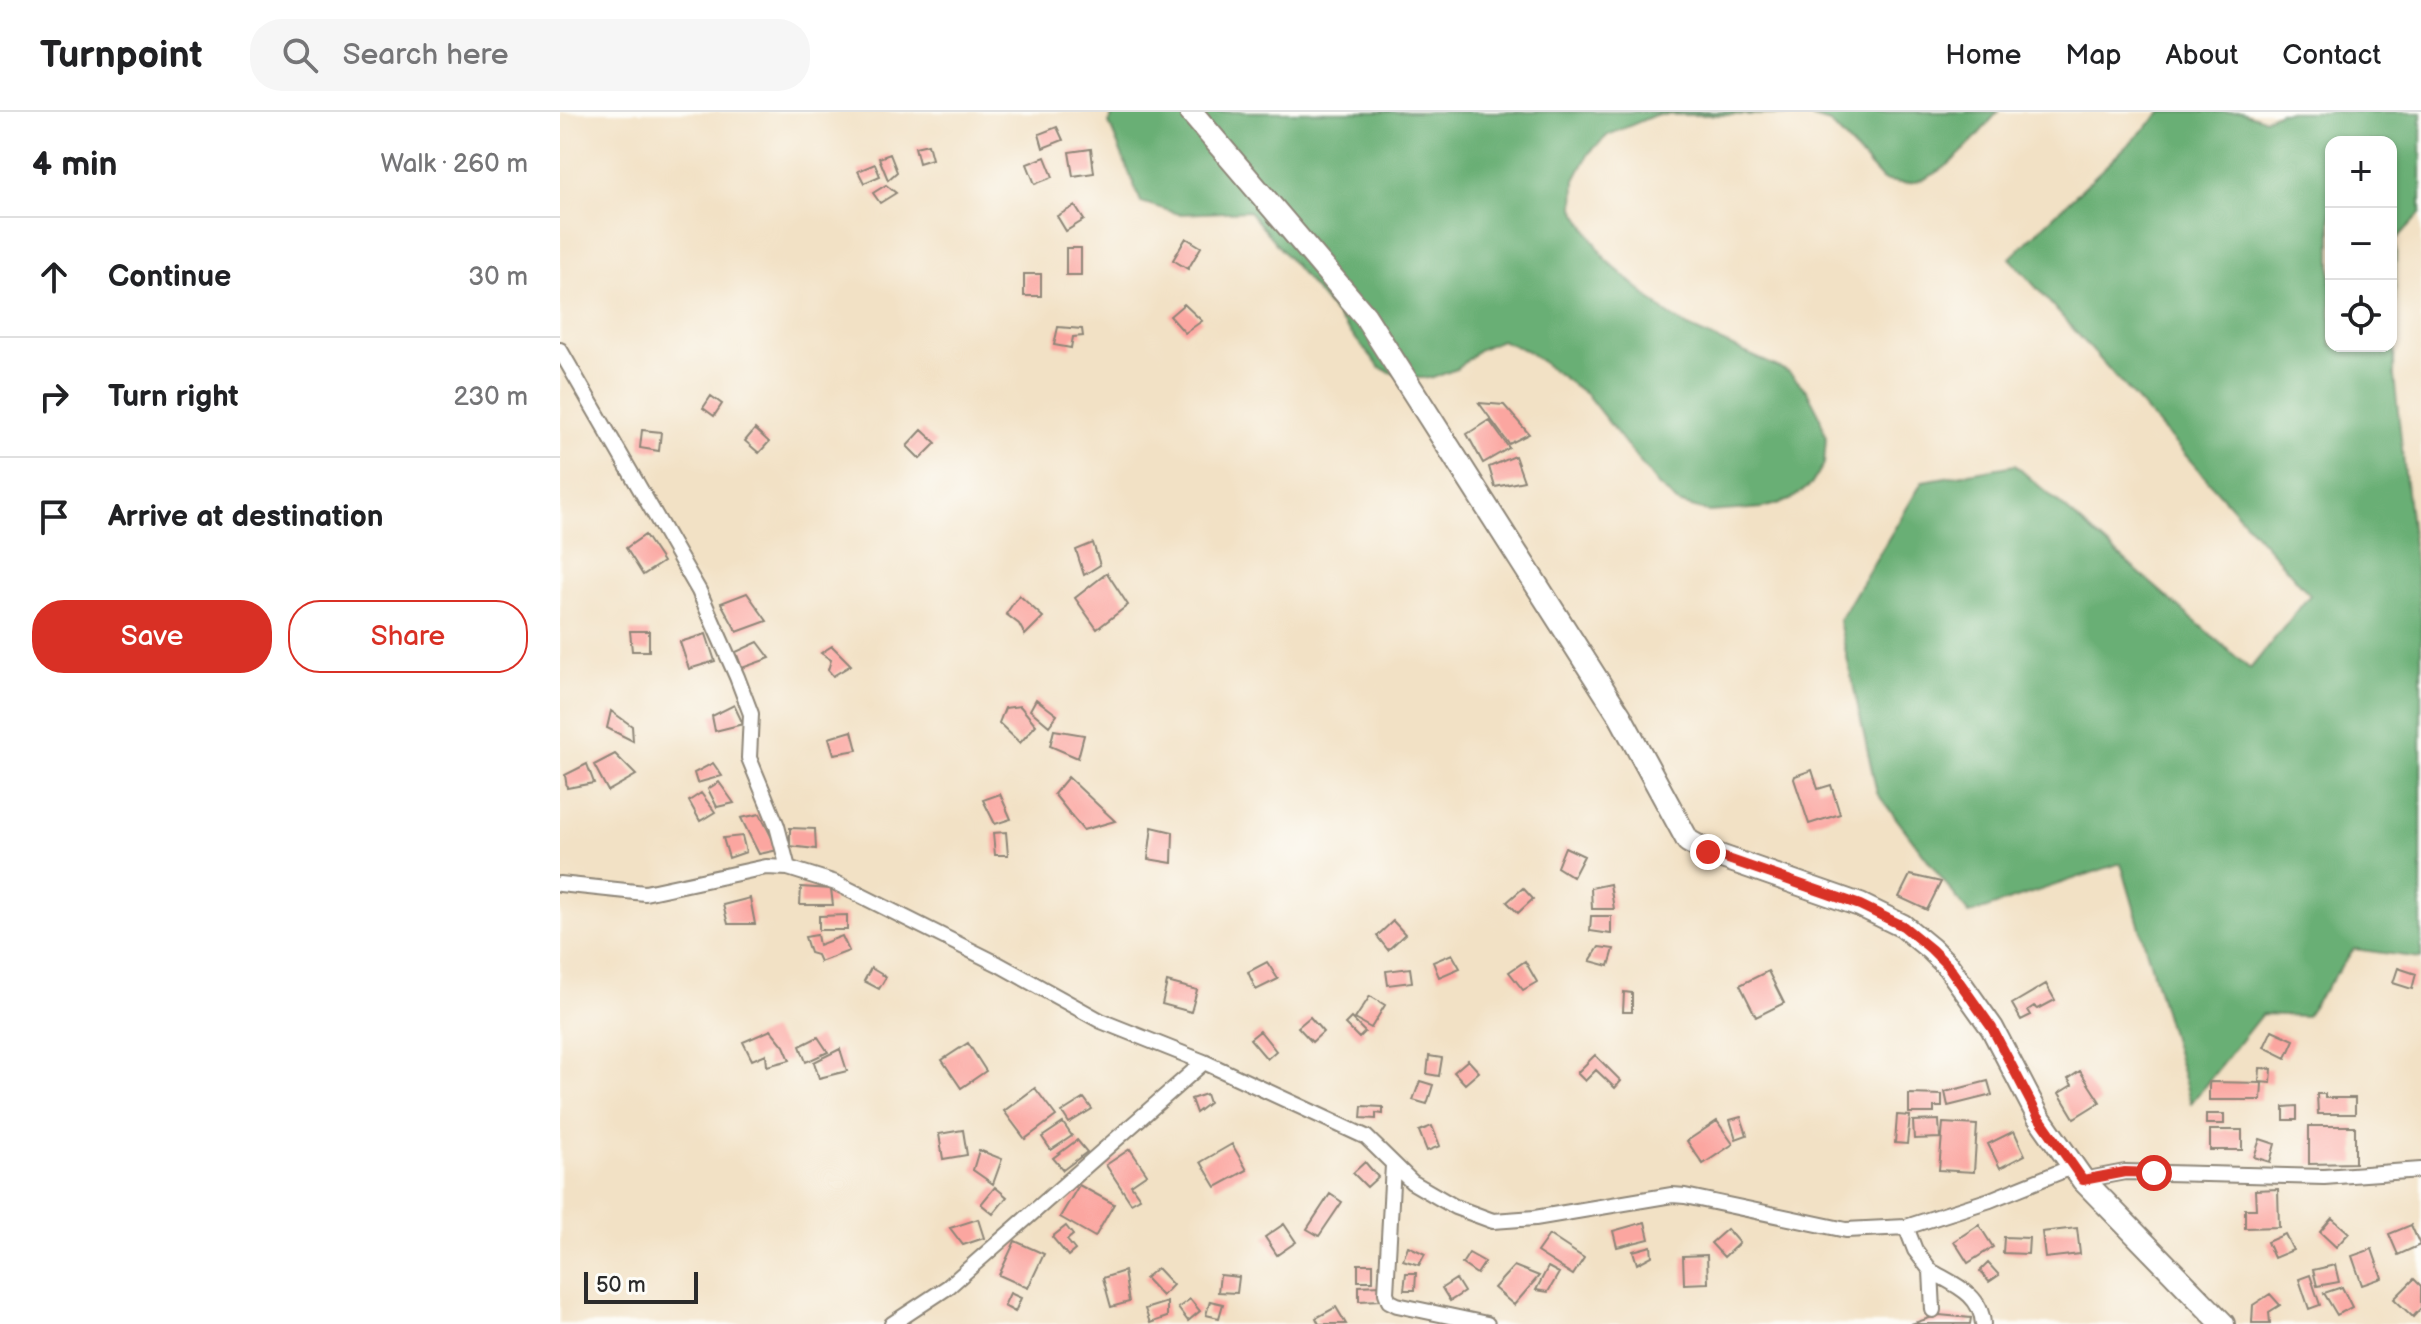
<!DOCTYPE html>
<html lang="en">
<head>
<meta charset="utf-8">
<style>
  :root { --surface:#fff; --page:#f6f6f6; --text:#202124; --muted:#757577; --line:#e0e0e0; --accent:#d93025 }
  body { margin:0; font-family:"Balsamiq Sans",sans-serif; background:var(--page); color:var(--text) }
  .controls { position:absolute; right:24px; top:24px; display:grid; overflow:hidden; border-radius:16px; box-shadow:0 2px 6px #0004 }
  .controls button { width:72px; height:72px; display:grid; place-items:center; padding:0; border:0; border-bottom:2px solid var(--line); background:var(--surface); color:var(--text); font:40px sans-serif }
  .scale { position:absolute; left:24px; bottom:20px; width:114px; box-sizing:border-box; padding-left:8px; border:4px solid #2b2b2b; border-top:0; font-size:22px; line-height:28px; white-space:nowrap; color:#2b2b2b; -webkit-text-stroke:6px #fdfcf7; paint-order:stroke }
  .stop { position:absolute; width:24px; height:24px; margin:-18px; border:6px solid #d93025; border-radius:50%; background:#fff }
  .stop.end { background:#d93025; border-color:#fff; box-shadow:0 2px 8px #0008 }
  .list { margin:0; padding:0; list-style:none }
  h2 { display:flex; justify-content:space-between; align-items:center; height:104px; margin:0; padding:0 32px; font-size:34px }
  h2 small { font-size:26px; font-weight:400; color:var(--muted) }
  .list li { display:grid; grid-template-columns:52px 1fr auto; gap:24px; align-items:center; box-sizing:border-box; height:120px; padding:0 32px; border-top:2px solid var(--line) }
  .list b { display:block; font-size:30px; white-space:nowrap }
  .list em { font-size:26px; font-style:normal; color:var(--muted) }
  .actions { display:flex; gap:16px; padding:24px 32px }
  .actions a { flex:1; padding:18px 0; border:2px solid var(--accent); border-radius:32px; text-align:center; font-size:28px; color:var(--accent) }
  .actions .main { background:var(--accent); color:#fff }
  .icon { flex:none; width:44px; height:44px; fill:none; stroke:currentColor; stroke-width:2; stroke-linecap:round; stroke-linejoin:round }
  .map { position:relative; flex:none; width:1861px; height:1212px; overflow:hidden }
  header { display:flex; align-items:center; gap:48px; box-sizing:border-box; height:112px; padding:0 40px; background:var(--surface); border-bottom:2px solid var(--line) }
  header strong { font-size:38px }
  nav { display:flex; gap:44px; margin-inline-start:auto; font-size:28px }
  .search { width:560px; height:72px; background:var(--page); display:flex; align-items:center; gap:20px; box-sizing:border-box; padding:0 28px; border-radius:32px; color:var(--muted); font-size:30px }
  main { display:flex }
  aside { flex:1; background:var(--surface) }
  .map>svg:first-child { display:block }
</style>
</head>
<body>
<header>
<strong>Turnpoint</strong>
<div class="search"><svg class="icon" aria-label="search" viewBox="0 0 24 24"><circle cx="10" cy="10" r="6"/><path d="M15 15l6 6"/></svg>Search here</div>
<nav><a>Home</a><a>Map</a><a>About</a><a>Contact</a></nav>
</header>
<main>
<aside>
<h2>4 min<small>Walk · 260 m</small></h2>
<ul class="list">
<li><svg class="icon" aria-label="ahead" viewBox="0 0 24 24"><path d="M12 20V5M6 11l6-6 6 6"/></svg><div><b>Continue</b></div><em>30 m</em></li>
<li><svg class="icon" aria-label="right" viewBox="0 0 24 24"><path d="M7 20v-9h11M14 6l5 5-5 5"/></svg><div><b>Turn right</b></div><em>230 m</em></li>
<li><svg class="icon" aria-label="arrive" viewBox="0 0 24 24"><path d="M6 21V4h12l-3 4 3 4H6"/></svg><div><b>Arrive at destination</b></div></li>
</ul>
<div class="actions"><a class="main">Save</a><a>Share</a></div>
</aside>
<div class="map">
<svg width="1861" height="1212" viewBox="0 0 1861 1212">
  <rect width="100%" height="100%" fill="#fdfcf7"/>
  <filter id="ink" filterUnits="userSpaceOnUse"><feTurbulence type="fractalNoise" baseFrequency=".0125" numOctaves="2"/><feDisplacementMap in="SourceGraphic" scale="16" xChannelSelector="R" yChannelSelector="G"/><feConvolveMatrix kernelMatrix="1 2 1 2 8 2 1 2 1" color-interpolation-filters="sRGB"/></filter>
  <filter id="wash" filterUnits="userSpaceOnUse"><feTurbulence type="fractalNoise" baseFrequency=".006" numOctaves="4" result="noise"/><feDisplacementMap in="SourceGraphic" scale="32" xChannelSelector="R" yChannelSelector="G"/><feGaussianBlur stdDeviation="1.8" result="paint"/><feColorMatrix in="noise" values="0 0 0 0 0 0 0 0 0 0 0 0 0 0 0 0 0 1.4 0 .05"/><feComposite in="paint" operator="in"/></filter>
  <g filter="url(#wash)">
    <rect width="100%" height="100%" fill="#f2e1c5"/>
    <path fill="#69af74" stroke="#4a6d50" stroke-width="2" fill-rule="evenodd" d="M554,0h884c-24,26 -52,67 -90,71 -8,1 -18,-2 -25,-3l-53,-57 -27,-8h-148l-47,20 -19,18 -14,27 -1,28 32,52 60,53 22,14 101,45 18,19 12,23 7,24 -2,26 -13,21 -21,15 -27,8 -54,4 -31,-9 -20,-18 -71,-90 -60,-44 -26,-11 -23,10 -19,18 -26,10h-28l-25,-10 -131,-157 -70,3 -38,-12 -32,-79z
      M1602,0h79l23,7 16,-7h141v101l-25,27 -2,136 27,240v342l-67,-9 -48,67 -44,-2 -71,89 -70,-240 -152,51 -92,-121 -38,-172 84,-140 92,-16 235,204 60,-74 -300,-337zM1831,30v204h-60v-204z"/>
    <g id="blocks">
      <path fill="#fba6a0" d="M497,15l6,13 -20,8 -4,-14z
        M368,32l4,15 -13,4 -4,-16z
        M531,37l3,24 -21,3 -4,-24z
        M330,42l7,18 -9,8 -9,-22z
        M485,45l8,20 -18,7 -8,-20z
        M315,52l5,12 -16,7 -6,-12z
        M326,73l10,8 -16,10 -7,-10z
        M515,94l9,14 -18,11 -9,-15z
        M626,126l15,9 -13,22 -15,-9z
        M506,136h15v27h-15z
        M464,162h17v22h-17z
        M624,192l18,17 -17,12 -15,-17z
        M498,215l24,2 1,7 -10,1 -2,11 -17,-3z
        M151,284l11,8 -8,12 -11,-8z
        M919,291l25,2 25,29 -20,10z
        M929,308l20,28 -26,15 -16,-29z
        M195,317l14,13 -10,11 -14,-12z
        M82,318l19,2 -2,19 -19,-3z
        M362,318l14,13 -16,16 -13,-13z
        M955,344l9,25 -29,6 -6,-20z
        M85,423l18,27 -20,13 -17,-27z
        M533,431l7,22 -16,10 -8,-25z
        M547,461l21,32 -31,24 -22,-31z
        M187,481l20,28 -30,11 -16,-29z
        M459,483l24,22 -18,18 -6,-11 -13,-10z
        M70,519h19v20h-17z
        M146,522l9,27 -26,8 -9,-27z
        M198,530l12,16 -28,10 -6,-16z
        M272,534l19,19 -18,11 -5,-6 3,-10 -10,-7z
        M476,587l21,16 -8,11 -19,-16z
        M174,593l9,19 -28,7 -3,-15z
        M460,594l16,19 -16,18 -21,-20 6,-15z
        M51,599l21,15 1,15 -26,-13z
        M494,618l30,5 -6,23 -28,-12z
        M292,619l5,19 -23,4 -5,-16z
        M55,642l21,21 -28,16 -14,-26z
        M153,651l9,13 -25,7 -3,-10z
        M27,652l7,19 -27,5 -2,-13z
        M1252,658l6,19 13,-4 9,29 -31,10 -15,-45 1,-3z
        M508,665l47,44 -32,9 -29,-36z
        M159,670l15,21 -17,4 -9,-18z
        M141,681l14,19 -15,9 -11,-20z
        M440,682l11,25 -16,5 -12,-24z
        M200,702l18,36 -19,4 -18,-36z
        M592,715l21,5 -1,31 -24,-4z
        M230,716l25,1 1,20 -26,-3z
        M446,720l2,23h-13l-2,-22z
        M182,724l4,16 -17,6 -6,-20z
        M1005,735l19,9 -11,21 -16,-10z
        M1350,763l31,7 -14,28 -28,-13z
        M1050,772l4,25h-22l-1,-21z
        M241,775l30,2 2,16h-33z
        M963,776l10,11 -15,14 -11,-11z
        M190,786l5,26h-27l-5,-19z
        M287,803v15h-28v-14z
        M1031,804h20v18l-21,-3z
        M833,809l12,13 -17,16 -11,-14z
        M257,823l2,10 23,-9 7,15 -29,11 -3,-7 -7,-2 -5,-16z
        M1039,835l15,2 -5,17 -19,-5z
        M892,842l8,14 -21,9 -6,-15z
        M965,849l12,21 -14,8 -14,-18z
        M707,850l11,17 -22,11 -8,-18z
        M311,856l15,9 -7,12 -15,-8z
        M850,856l2,14 -24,3 -2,-14z
        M1838,856l18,6 -4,15 -19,-6z
        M1208,859l16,32 -28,14 -16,-32z
        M607,870l30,8 -6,22 -29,-8z
        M1486,872l9,16 -17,9 -4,-3 -6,4 3,5 -10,5 -9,-16z
        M1064,880l8,1v19h-9z
        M810,884l15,9 -14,23 -16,-9z
        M750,905l13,15 -11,10 -14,-15z
        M791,906l14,14 -6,6 -14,-14z
        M211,918l13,16 6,14 -23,6 -1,-12 -14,6 -9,-18z
        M1712,918l22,10 -8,18 -22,-11z
        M700,919l16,20 -9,8 -17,-20z
        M258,925l10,15 -22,10 -6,-16z
        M408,931l18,28 -25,17 -19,-28z
        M280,937l7,22 -28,7 -5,-16z
        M1035,943l26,26 -6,7 -19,-18 -11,11 -8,-8z
        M869,944l13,2 -3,18 -12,-2z
        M908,948l11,12 -14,12 -11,-12z
        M1700,956l12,1 -1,14 -12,-1z
        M1520,959l20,31 -26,16 -15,-25 13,-8 -4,-6z
        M860,969l13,4 -6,19 -14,-4z
        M1428,969l4,14 -44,11 -3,-14z
        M1649,970l53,1 -1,17h-52z
        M475,976l21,28 -31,23 -21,-28z
        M646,982l3,9 -13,10 -5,-14z
        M1349,982l33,1v12h-8v6h-25z
        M1757,982h8v4h30v16h-37z
        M524,986l8,11 -23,14 -7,-11z
        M802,994l21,1v7l-7,-1v6l-15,-1z
        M1737,994v14h-13v-13z
        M1646,1002h18v10h-18z
        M1337,1003l13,1 -3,28 -12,-1z
        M1181,1005l6,18 -11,4 -6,-19z
        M1379,1008l1,18 -26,1 -1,-18z
        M1157,1009l16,23 -30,20 -16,-23z
        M503,1011l9,13 -21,14 -9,-13z
        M1383,1011l34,2 -3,47 -35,-2z
        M872,1014l8,20 -13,5 -8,-20z
        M1749,1014h46v37l-46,1z
        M403,1018l4,25 -24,4 -4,-25z
        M1650,1018h32v20h-32z
        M1454,1019l11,24 -25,13 -12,-24z
        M1700,1027l15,5 -5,18 -16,-5z
        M517,1028l10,12 -24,18 -10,-12z
        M672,1032l15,26 -31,17 -15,-25z
        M570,1037l17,25 -16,11 9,13 -9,5 -25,-38z
        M419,1038l23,9 -9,25 -20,-14z
        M805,1050l13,15 -11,10 -14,-14z
        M519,1073l35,19 -19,33 -35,-20z
        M435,1075l12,10 -14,17 -12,-10z
        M1718,1077l1,38 -34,1v-19h11l-1,-19z
        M770,1082l12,8 -23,34 -12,-7z
        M1772,1106l17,15 -13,14 -16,-15z
        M418,1107l6,19 -21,7 -13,-17z
        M1085,1110l4,17 -32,8 -4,-16z
        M724,1112l12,18 -19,13 -12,-18z
        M1419,1113l14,22 -25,16 -14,-22z
        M1851,1113l9,20 -22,10 -9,-21z
        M506,1114l7,9 -6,5 8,10 -7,6 -16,-19z
        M1517,1116l3,26 -35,4 -3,-26z
        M1167,1117l12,14 -15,14 -13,-14z
        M1725,1122l8,16 -19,8 -7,-16z
        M989,1123l35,23 -11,17 -36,-23z
        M1444,1125l25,1 -1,16 -25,-1z
        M455,1129l29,13 -16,34 -29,-13z
        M848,1134l17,8 -6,11 -16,-5z
        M1091,1134l1,10 -15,8 -4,-13z
        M1812,1137l10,29 -20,7 -10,-29z
        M909,1141l16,9 -8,12 -15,-10z
        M1147,1143l1,28 -24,1 -1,-28z
        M1428,1151l11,12 -10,7 -9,-11z
        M798,1152h15v17h-15z
        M1775,1153l4,17 -22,4 -4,-16z
        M954,1154l25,10 -25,29 -20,-17z
        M988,1155l11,6 -11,19 -12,-2z
        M597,1156l16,17 -11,11 -17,-18z
        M564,1159l5,31 -18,5 -8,-29z
        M846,1161h10l-1,17h-11z
        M660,1163l19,2 -2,16 -19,-1z
        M1750,1163l10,30 -11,4 -10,-30z
        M896,1167l8,13 -14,9 -8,-13z
        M1854,1167l7,7v22l-8,9 -19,-18z
        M821,1173v15l-22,1v-15z
        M1782,1175l10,20 -15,8 -13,-22z
        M450,1181l11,5 -6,14 -11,-6z
        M1710,1182l10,11 -11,7 1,11h-18l1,-18z
        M630,1187l10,12 -12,10 -10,-13z
        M650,1189l13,3 -4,14 -13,-3z
        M607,1190v15l-17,6 -5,-14z
        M776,1195l10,17h-27l-3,-6z
        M1379,1203l32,3 -1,6h-59z"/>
    </g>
  </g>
  <g filter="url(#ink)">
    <use href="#blocks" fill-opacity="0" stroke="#8e8678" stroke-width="2"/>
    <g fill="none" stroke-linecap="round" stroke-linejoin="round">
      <g stroke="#8e8678" stroke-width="18">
        <path id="minor" d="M0,238l139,241 38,86 14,37 -2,44 28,68 11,42
          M0,772l85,9 121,-26 22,1 48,15 162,81 103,57 103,41 162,75 46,45 43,25 38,14 42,-3 137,-23 13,1 161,34 60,-3 84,-27 82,-33
          M833,1053l-7,128 3,8 8,4 90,19
          M1523,1068l42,-8 199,5 97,-7
          M1346,1115l9,23 16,21 2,39
          M1371,1159c24,14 50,23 52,53
          M332,1212l56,-37 256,-225"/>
      </g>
      <g stroke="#8e8678" stroke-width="26">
        <path id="secondary" d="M631,0l174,204 255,400 68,125 20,11 152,53 43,21 28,23 17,17 44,62 46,88 45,64 140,144"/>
      </g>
      <use href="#minor" stroke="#fff" stroke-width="14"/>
      <use href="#secondary" stroke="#fff" stroke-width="22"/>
    </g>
  </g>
  <g fill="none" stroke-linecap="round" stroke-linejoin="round" filter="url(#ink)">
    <path stroke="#d93025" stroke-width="10" d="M1148,740l152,53 43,21 28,23 17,17 44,62 46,88 45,64 42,-8 29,1"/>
  </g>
</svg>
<div class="controls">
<button>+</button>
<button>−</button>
<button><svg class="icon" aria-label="locate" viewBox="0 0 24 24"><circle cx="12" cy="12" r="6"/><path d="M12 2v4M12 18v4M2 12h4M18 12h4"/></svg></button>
</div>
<div class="scale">50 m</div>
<div class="stop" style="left:1594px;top:1061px"></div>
<div class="stop end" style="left:1148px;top:740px"></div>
</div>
</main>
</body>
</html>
